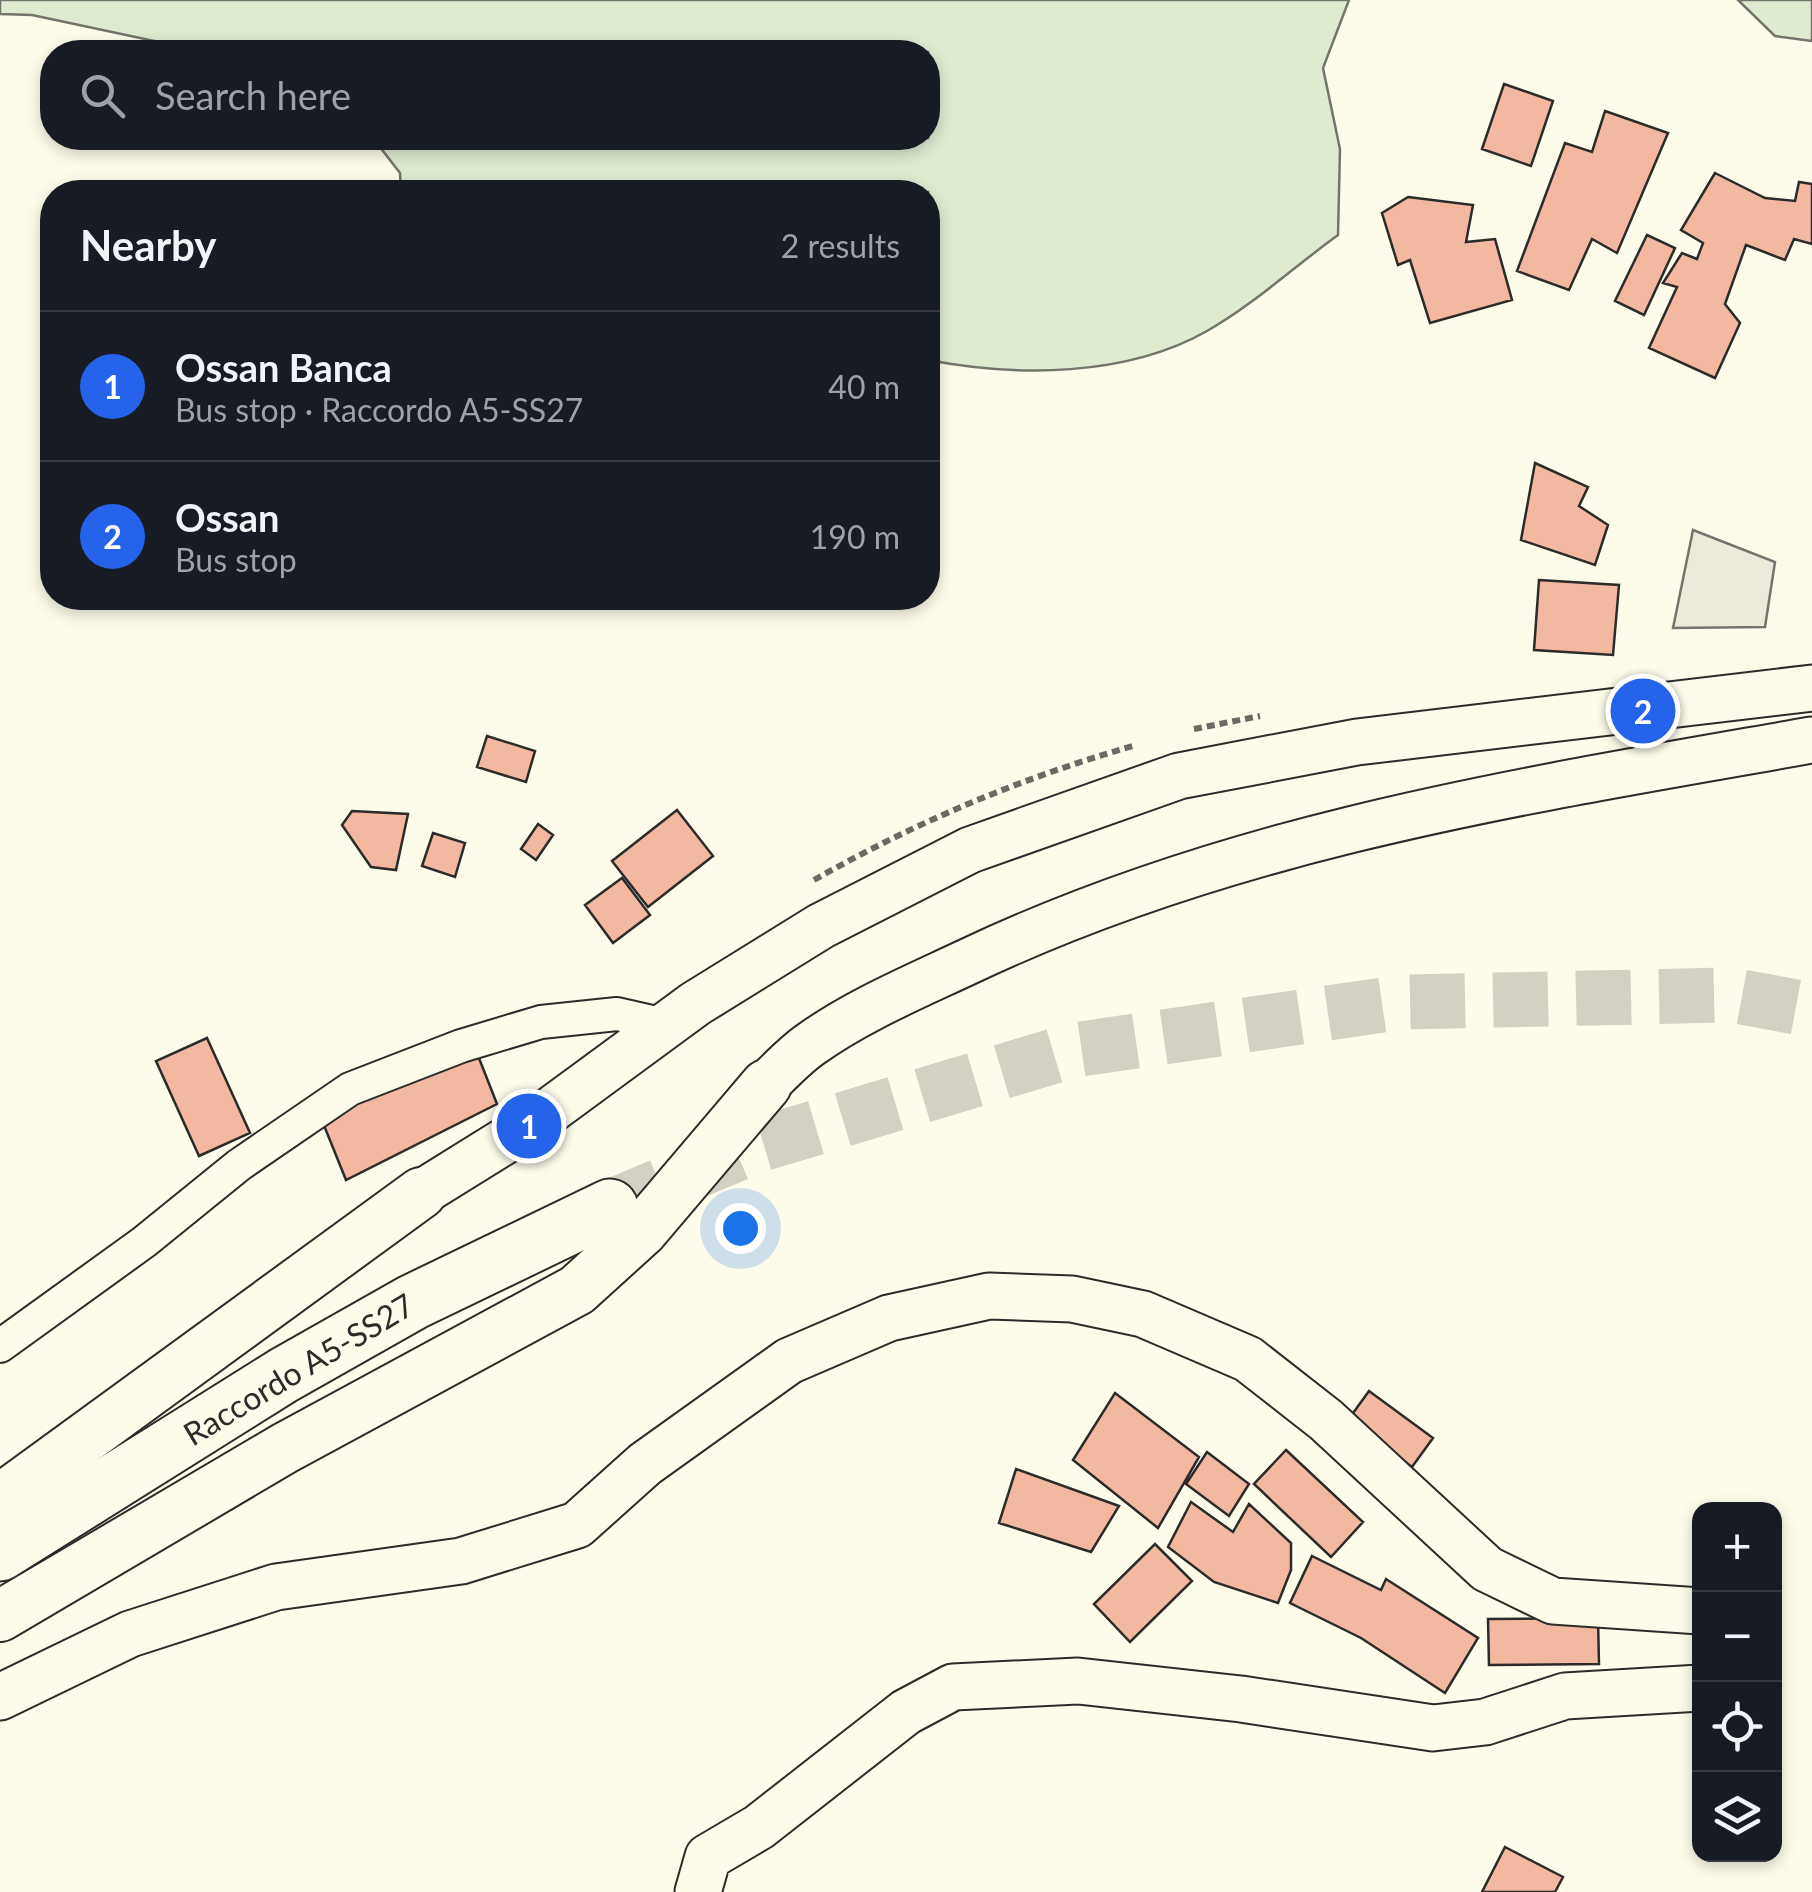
<!DOCTYPE html>
<html lang="en">
<head>
<meta charset="utf-8">
<style>
  :root { --surface:#171b24; --page:#20242c; --text:#f1f3f6; --muted:#9ea1a6; --line:#363941; --accent:#2563eb }
  body { margin:0; font-family:Lato,sans-serif; background:var(--page); color:var(--text) }
  .controls { position:absolute; right:30px; bottom:30px; display:grid; overflow:hidden; border-radius:20px; box-shadow:0 5px 15px #0003 }
  .controls button { width:90px; height:90px; display:grid; place-items:center; padding:0; border:0; border-bottom:2px solid var(--line); background:var(--surface); color:var(--text); font:50px sans-serif }
  .you { position:absolute; left:740px; top:1228px; width:35px; height:35px; margin:-25px; border:8px solid #fff; border-radius:50%; background:#1a73e8; box-shadow:0 0 0 15px #1a73e833 }
  .badge { display:grid; place-items:center; width:65px; height:65px; border-radius:50%; background:var(--accent); color:#fff; font-size:32px; font-weight:700 }
  .pin { position:absolute; translate:-50% -50%; border:5px solid #fff; box-shadow:0 2px 10px #0006 }
  .list { margin:0; padding:0; list-style:none }
  h2 { display:flex; justify-content:space-between; align-items:center; height:130px; margin:0; padding:0 40px; font-size:42px }
  h2 small { font-size:32px; font-weight:400; color:var(--muted) }
  .list li { display:grid; grid-template-columns:65px 1fr auto; gap:30px; align-items:center; box-sizing:border-box; height:150px; padding:0 40px; border-top:2px solid var(--line) }
  .list b { display:block; font-size:38px; white-space:nowrap }
  .list p { margin:0; font-size:32px; white-space:nowrap; color:var(--muted) }
  .list em { font-size:32px; font-style:normal; color:var(--muted) }
  .icon { flex:none; width:55px; height:55px; fill:none; stroke:currentColor; stroke-width:2; stroke-linecap:round; stroke-linejoin:round }
  .map { position:relative; flex:none; width:1812px; height:1892px; overflow:hidden }
  .search { position:absolute; background:var(--surface); box-shadow:0 5px 15px #0003; left:40px; top:40px; width:900px; height:110px; display:flex; align-items:center; gap:25px; box-sizing:border-box; padding:0 35px; border-radius:40px; color:var(--muted); font-size:38px }
  .panel { position:absolute; background:var(--surface); box-shadow:0 5px 15px #0003; left:40px; top:180px; width:900px; height:430px; border-radius:40px }
  .map>svg:first-child { display:block }
</style>
</head>
<body>
<div class="map">
<svg width="1812" height="1892" viewBox="0 0 1812 1892">
  <rect width="100%" height="100%" fill="#fdfbea"/>
  <path fill="#deebd1" stroke="#74746e" stroke-width="2.5" d="M0,0h1349l-26,68 17,81 -2,86c-43,31 -85,70 -131,96 -81,46 -190,46 -279,29v-168h-527l-1,-19 -27,-35h555v-86h-722l-174,-37 -32,-1z
    M1738,0h74v41l-37,-5z"/>
  <path fill="#eceadb" stroke="#74746e" stroke-width="2.5" d="M1693,530l82,32 -10,65 -92,1z"/>
  <path fill="#f2b8a0" stroke="#2b2b2b" stroke-width="2.5" d="M1504,84l49,17 -22,65 -49,-17z
    M1605,111l63,22 -51,120 -25,-14 -23,51 -52,-19 48,-128 27,9z
    M1715,173l50,25 30,3 4,-19 13,2v60l-18,-5 -9,21 -39,-15 -21,59 15,19 -25,55 -66,-30 28,-61 -14,-4 19,-30 15,6 6,-16 -22,-13z
    M1408,197l65,8 -7,37 29,-3 17,61 -82,23 -20,-63 -12,5 -16,-52z
    M1647,235l28,13 -31,67 -29,-14z
    M1535,463l53,24 -9,19 29,19 -13,40 -74,-25z
    M1539,580l80,5 -6,70 -79,-5z
    M487,736l48,15 -9,31 -49,-15z
    M677,810l36,46 -65,51 -36,-46z
    M352,811l56,3 -12,56 -25,-3 -29,-42z
    M538,824l15,11 -17,25 -15,-11z
    M433,833l32,10 -10,34 -33,-11z
    M622,878l28,37 -37,28 -28,-38z
    M207,1038l43,95 -51,23 -43,-95z
    M475,1048l22,56 -151,76 -25,-62z
    M1369,1391l64,47 -21,29 -64,-47z
    M1115,1393l84,64 -41,71 -85,-68z
    M1286,1450l77,72 -32,35 -77,-73z
    M1207,1452l42,32 -20,32 -43,-32z
    M1016,1469l103,37 -28,46 -92,-29z
    M1191,1502l42,30 16,-28 42,39v27l-13,33 -64,-21 -46,-35z
    M1155,1544l37,37 -62,61 -36,-38z
    M1312,1556l69,34 5,-11 92,59 -33,55 -84,-55 -71,-35z
    M1598,1618l1,46 -110,1 -1,-46z
    M1505,1847l58,30 -8,15h-73z"/>
  <g fill="none" stroke-linecap="round" stroke-linejoin="round">
    <path stroke="#d3d1c4" stroke-width="55" stroke-dasharray="55 28" stroke-linecap="butt" d="M610,1207l148,-62 316,-95 330,-48 327,-7 81,15"/>
    <g stroke="#2b2b2b" stroke-width="36">
      <path id="street" d="M0,1346l144,-104 95,-77 111,-76 111,-43 80,-24 76,-8 53,12"/>
    </g>
    <g stroke="#2b2b2b" stroke-width="49">
      <path id="secondary" d="M766,1085c14,-14 29,-30 45,-41 46,-33 103,-57 154,-81 269,-128 556,-172 847,-223
        M421,1193l108,-67 166,-122 126,-78 149,-76 209,-74 178,-34 455,-54
        M0,1697l130,-63 146,-47 185,-26 116,-36 68,-61 144,-103 100,-43 100,-22 83,3 71,15 105,45 78,61 161,149 66,32 147,10
        M698,1892l10,-35 51,-30 147,-115 47,-25 125,-6 163,18 192,29 52,-6 80,-26 135,-8"/>
    </g>
    <g stroke="#2b2b2b" stroke-width="54">
      <path id="primary" d="M0,1500l421,-307
        M0,1616l285,-168 292,-158 65,-59 124,-146"/>
    </g>
    <g stroke="#2b2b2b" stroke-width="59">
      <path id="highway" d="M0,1553l284,-178 129,-73 197,-95"/>
    </g>
    <path stroke="#6a6964" stroke-width="6" stroke-dasharray="8 5" stroke-linecap="butt" d="M1194,729l66,-13
      M814,880c102,-58 207,-102 319,-134"/>
    <use href="#street" stroke="#fdfbea" stroke-width="32"/>
    <use href="#secondary" stroke="#fdfbea" stroke-width="45"/>
    <use href="#primary" stroke="#fdfbea" stroke-width="50"/>
    <use href="#highway" stroke="#fdfbea" stroke-width="55"/>
  </g>
  <g text-anchor="middle" stroke-width="8" stroke-linejoin="round" paint-order="stroke">
    <g font-size="32" fill="#2b2b2b" stroke="#fdfbea">
      <text transform="translate(299 1370) rotate(-31)" y="11">Raccordo A5-SS27</text>
    </g>
  </g>
</svg>
<div class="controls">
<button>+</button>
<button>−</button>
<button><svg class="icon" aria-label="locate" viewBox="0 0 24 24"><circle cx="12" cy="12" r="6"/><path d="M12 2v4M12 18v4M2 12h4M18 12h4"/></svg></button>
<button><svg class="icon" aria-label="layers" viewBox="0 0 24 24"><path d="M12 4l9 5-9 5-9-5zM3 14l9 5 9-5"/></svg></button>
</div>
<div class="you"></div>
<div class="pin badge" style="left:529px;top:1126px">1</div>
<div class="pin badge" style="left:1643px;top:711px">2</div>
<div class="search"><svg class="icon" aria-label="search" viewBox="0 0 24 24"><circle cx="10" cy="10" r="6"/><path d="M15 15l6 6"/></svg>Search here</div>
<section class="panel">
<h2>Nearby<small>2 results</small></h2>
<ul class="list">
<li><span class="badge">1</span><div><b>Ossan Banca</b><p>Bus stop · Raccordo A5-SS27</p></div><em>40 m</em></li>
<li><span class="badge">2</span><div><b>Ossan</b><p>Bus stop</p></div><em>190 m</em></li>
</ul>
</section>
</div>
</body>
</html>
